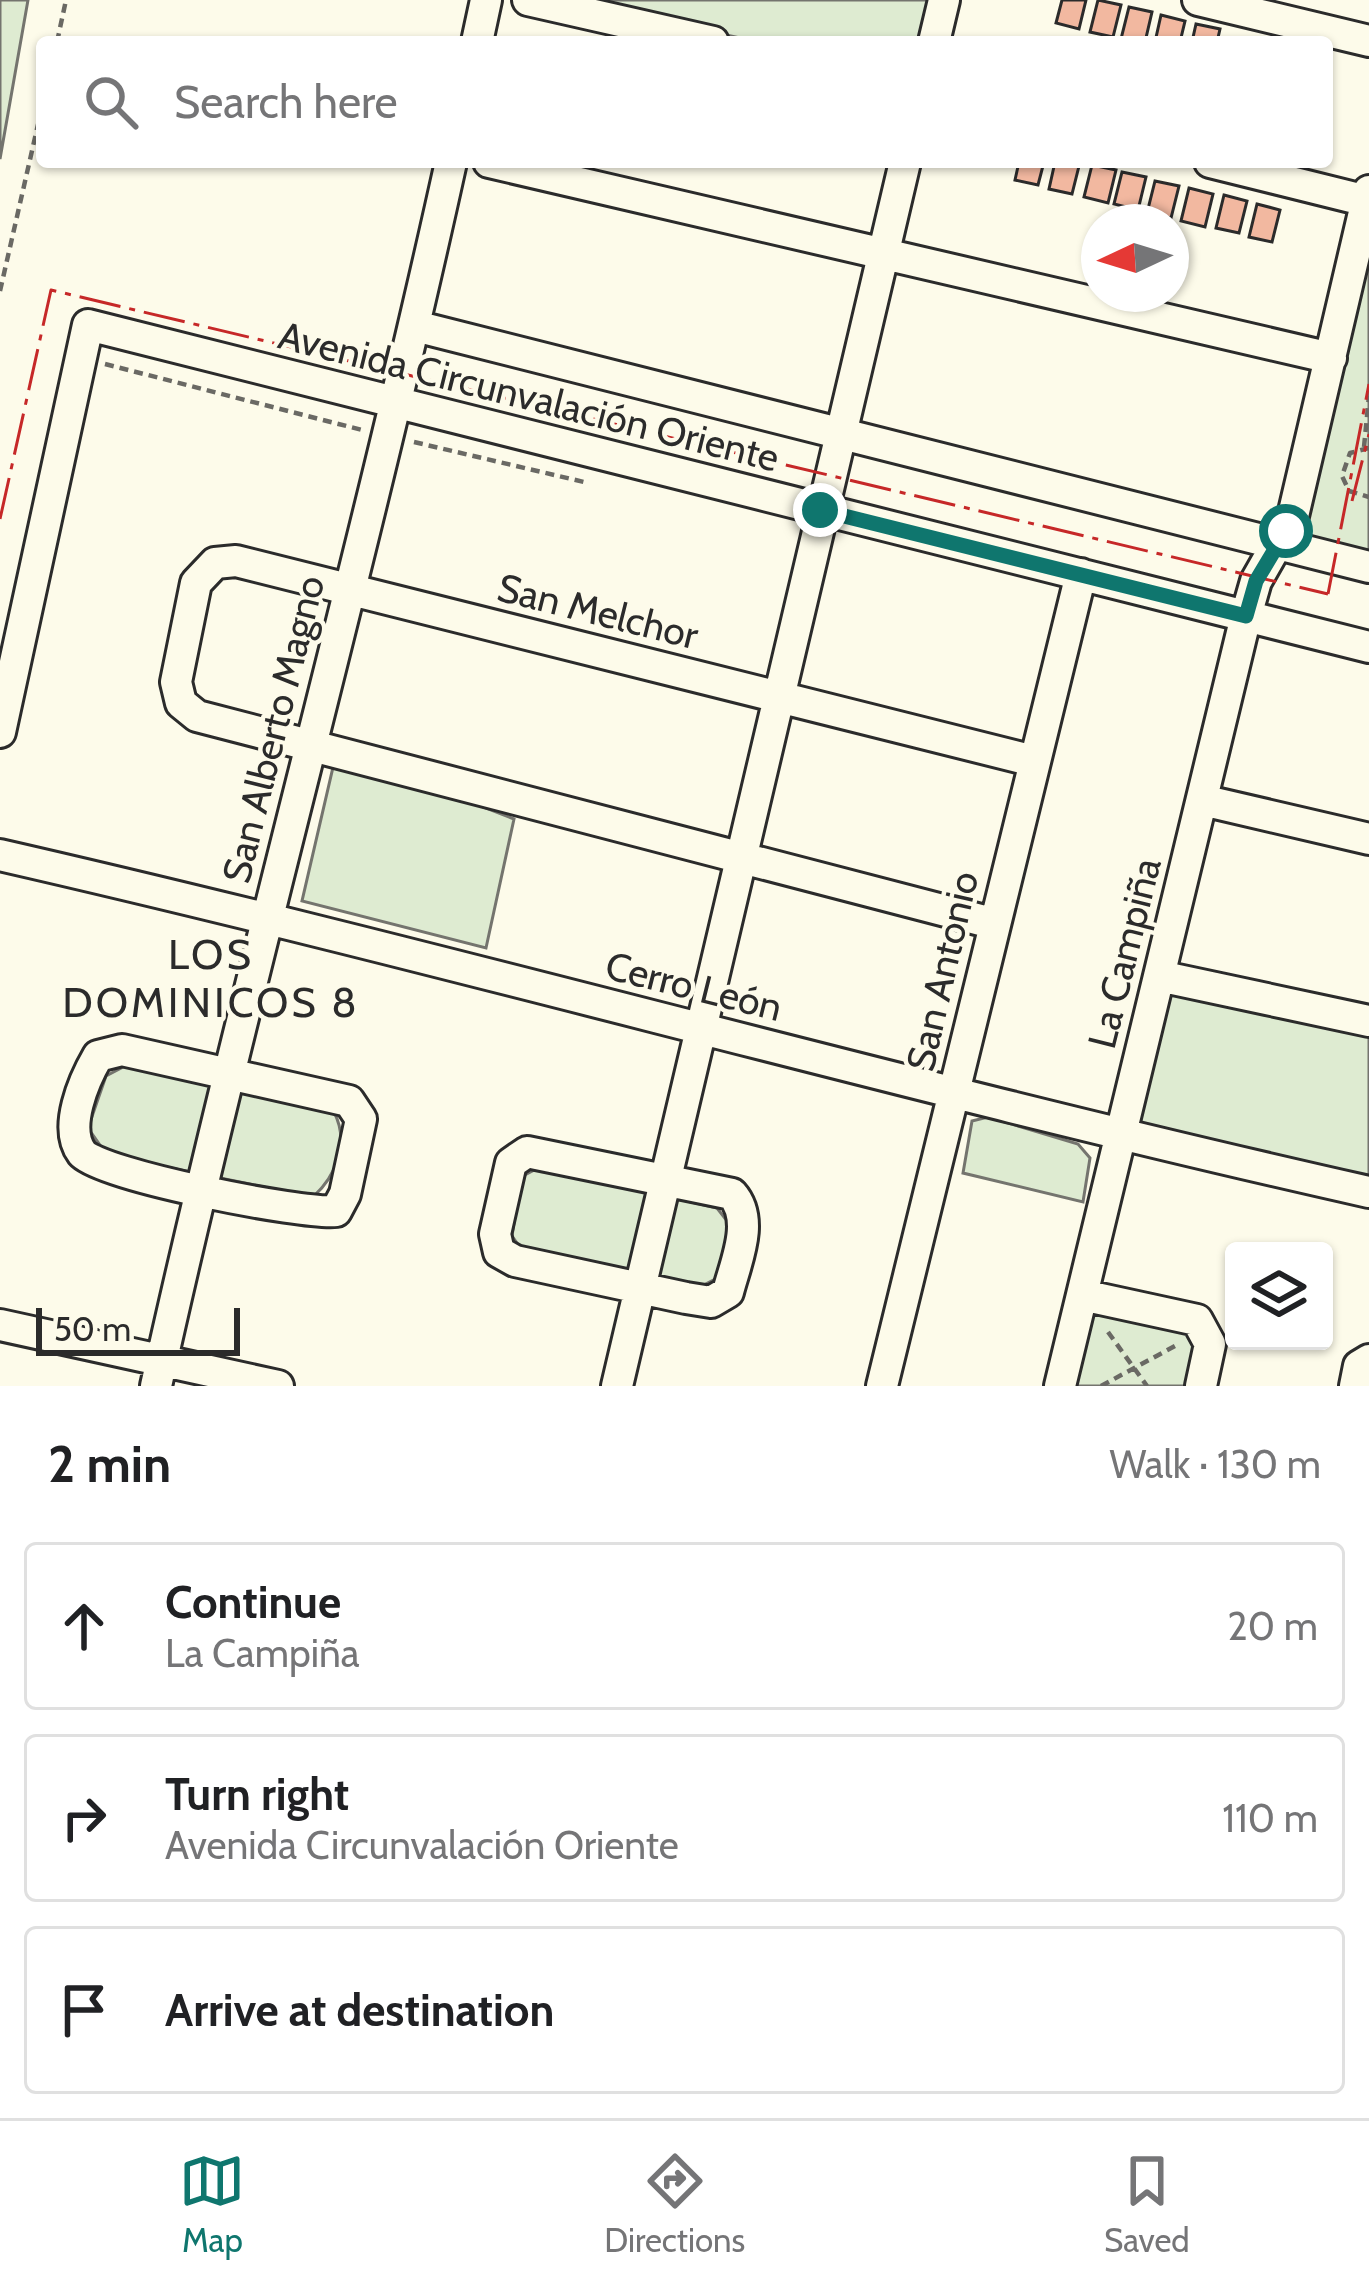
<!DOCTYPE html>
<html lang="en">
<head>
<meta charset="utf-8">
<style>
  :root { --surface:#fff; --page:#f2f2f2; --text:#202124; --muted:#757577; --line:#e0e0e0; --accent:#0f766e }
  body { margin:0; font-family:Cabin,sans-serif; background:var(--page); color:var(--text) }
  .controls { position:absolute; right:36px; bottom:36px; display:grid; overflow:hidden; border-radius:12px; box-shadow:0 3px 9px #0004 }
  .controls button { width:108px; height:108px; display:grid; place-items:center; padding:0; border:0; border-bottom:3px solid var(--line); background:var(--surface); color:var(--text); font:60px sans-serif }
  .compass { position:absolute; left:1081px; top:204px; width:108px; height:108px; border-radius:50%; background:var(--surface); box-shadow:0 3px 9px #0004; rotate:266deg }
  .scale { position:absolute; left:36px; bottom:30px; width:204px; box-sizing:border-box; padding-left:12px; border:6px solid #2b2b2b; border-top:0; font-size:33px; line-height:42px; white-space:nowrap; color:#2b2b2b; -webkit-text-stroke:9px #fdfbea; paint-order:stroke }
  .stop { position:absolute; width:36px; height:36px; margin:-27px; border:9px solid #0f766e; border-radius:50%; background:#fff }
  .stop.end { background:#0f766e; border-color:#fff; box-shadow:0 3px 12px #0008 }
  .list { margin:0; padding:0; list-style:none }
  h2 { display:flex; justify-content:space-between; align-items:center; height:156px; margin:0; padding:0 48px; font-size:51px }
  h2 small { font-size:39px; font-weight:400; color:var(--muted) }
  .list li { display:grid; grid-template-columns:78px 1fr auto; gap:36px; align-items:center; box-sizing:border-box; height:168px; margin:0 24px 24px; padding:0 24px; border:3px solid var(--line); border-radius:12px }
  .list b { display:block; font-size:45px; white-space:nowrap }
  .list p { margin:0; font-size:39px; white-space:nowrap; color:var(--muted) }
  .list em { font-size:39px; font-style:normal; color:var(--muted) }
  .icon { flex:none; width:66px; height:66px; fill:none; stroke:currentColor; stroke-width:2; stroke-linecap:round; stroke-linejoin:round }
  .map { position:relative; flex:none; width:1369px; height:1386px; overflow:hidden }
  .search { position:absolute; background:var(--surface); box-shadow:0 3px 9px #0004; left:36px; right:36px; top:36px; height:132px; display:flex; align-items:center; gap:30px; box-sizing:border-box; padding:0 42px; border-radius:12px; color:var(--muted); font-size:45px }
  .sheet { height:732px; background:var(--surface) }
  nav { display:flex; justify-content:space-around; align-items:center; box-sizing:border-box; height:168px; border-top:3px solid var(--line); background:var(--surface); font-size:33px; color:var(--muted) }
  nav a { display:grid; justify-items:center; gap:6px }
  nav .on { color:var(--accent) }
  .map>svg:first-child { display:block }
</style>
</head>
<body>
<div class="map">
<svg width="1369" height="1386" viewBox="0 0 1369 1386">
  <rect width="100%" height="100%" fill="#fdfbea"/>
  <path fill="#deebd1" stroke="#74746e" stroke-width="3" d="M0,0h28l-28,159z
    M568,0h364l-10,42h-164z
    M1369,242v309l-68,-15z
    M337,750l177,69 -28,129 -184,-47z
    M1169,989l200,43v153l-235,-56z
    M127,1065l207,47c16,31 2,64 -21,85l-206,-42 -19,-27 18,-52z
    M988,1117l90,27 12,14 -7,44 -120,-29 9,-52z
    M540,1167l177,41 14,18 -10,50 -23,12 -176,-38 -10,-14 9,-59z
    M1093,1303l98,22 11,21 -9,40h-119z"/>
  <path fill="#f2b8a0" stroke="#2b2b2b" stroke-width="3" d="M1062,0h24l-7,29 -23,-6z
    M1098,0l23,5 -8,32 -23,-5z
    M1129,7l23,5 -7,30 -24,-3z
    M1161,15l24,6 -5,21h-25z
    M1196,24l24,5 -3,13h-25z
    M1019,162h25l-6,23 -23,-5z
    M1055,162h25l-8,32 -23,-5z
    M1092,165l24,5 -8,33 -24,-6z
    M1122,172l24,5 -8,33 -24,-6z
    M1155,181l24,5 -8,32 -24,-5z
    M1189,188l24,6 -8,33 -24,-6z
    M1224,195l23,6 -8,32 -23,-5z
    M1257,204l23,6 -8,32 -23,-5z"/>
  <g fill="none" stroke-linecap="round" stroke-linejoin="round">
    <g stroke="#2b2b2b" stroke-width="36">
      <path id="minor" d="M528,0l185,42
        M1198,0l171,41
        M477,42l9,-42
        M934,42l10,-42
        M489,162l842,196
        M1210,162l157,39
        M415,326l954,241
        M0,732l88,-407 1281,322
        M1202,800l167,39
        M0,855c458,105 910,234 1369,337
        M992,923l-795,-207 -16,-13 -5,-21 20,-99 19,-20 21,-2 798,200
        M1159,976l210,45
        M122,1050l227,51 12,18 -16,75 -9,17c-32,4 -236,-36 -254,-58 -19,-25 2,-73 16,-97z
        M527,1152l205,42c23,26 4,67 -4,98l-17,10 -25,-4 -171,-37 -16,-9 -4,-18 16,-71z
        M1082,1295l115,25 13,24 -9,42
        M0,1325l278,61
        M156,1386c91,-410 205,-815 295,-1224
        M617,1386l288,-1224
        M882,1386l199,-812
        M1060,1386l186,-770 10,-35 37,-65 76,-325
        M1355,1386l4,-20 10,-6"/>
    </g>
    <path stroke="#6a6964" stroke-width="4.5" stroke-dasharray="9 6" stroke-linecap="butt" d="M57,42l9,-42
      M0,291l42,-184
      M105,364l257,66
      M414,442l170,40
      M1364,447l5,-51
      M1369,448l-19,5 -8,23 7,15 20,6
      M1108,1332l39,54
      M1101,1386l74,-40"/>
    <use href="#minor" stroke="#fdfbea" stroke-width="30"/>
    <path stroke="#c62828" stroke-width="3" stroke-dasharray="42 9 6 9" stroke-linecap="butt" d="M1352,501l17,-67
      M0,519l51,-229 1277,304
      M1328,594l41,-210"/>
  </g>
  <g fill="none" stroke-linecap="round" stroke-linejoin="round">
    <path stroke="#0f766e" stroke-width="15" d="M820,510l426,106 10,-35 30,-50"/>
  </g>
  <g text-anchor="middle" stroke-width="9" stroke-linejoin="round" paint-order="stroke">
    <g font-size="39" fill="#2b2b2b" stroke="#fdfbea">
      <text transform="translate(529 396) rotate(14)" y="14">Avenida Circunvalación Oriente</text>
      <text transform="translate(598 611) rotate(14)" y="14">San Melchor</text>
      <text transform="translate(273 729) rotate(-76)" y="14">San Alberto Magno</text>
      <text transform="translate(1124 953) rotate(-76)" y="14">La Campiña</text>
      <text transform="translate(942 971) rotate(-77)" y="14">San Antonio</text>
      <text transform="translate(694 986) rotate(14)" y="14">Cerro León</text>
    </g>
    <g font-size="42" letter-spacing="3" fill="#2b2b2b" stroke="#fdfbea">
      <text x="211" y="969">LOS<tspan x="211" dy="48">DOMINICOS 8</tspan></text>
    </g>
  </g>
</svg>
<div class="controls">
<button><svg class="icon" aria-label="layers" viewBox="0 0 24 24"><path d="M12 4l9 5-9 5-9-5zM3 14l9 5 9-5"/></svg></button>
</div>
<svg class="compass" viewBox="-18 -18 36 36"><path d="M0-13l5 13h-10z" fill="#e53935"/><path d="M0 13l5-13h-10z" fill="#757577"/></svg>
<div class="scale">50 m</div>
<div class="stop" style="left:1286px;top:531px"></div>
<div class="stop end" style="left:820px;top:510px"></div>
<div class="search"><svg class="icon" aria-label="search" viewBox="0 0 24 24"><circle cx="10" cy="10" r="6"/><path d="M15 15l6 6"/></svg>Search here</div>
</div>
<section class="sheet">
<h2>2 min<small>Walk · 130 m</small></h2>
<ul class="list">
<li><svg class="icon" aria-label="ahead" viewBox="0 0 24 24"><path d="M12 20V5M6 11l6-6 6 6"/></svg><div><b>Continue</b><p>La Campiña</p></div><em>20 m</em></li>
<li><svg class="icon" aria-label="right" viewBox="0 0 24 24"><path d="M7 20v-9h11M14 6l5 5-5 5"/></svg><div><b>Turn right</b><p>Avenida Circunvalación Oriente</p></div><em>110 m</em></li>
<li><svg class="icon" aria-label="arrive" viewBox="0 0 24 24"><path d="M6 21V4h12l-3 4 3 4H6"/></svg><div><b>Arrive at destination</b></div></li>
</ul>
</section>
<nav>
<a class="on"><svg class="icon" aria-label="map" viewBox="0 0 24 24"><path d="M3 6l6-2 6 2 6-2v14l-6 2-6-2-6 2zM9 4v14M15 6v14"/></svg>Map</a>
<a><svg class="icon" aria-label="directions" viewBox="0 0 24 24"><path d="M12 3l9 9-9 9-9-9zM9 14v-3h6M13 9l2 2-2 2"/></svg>Directions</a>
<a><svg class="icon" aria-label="saved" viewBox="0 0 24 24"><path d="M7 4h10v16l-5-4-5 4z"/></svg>Saved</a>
</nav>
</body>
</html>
